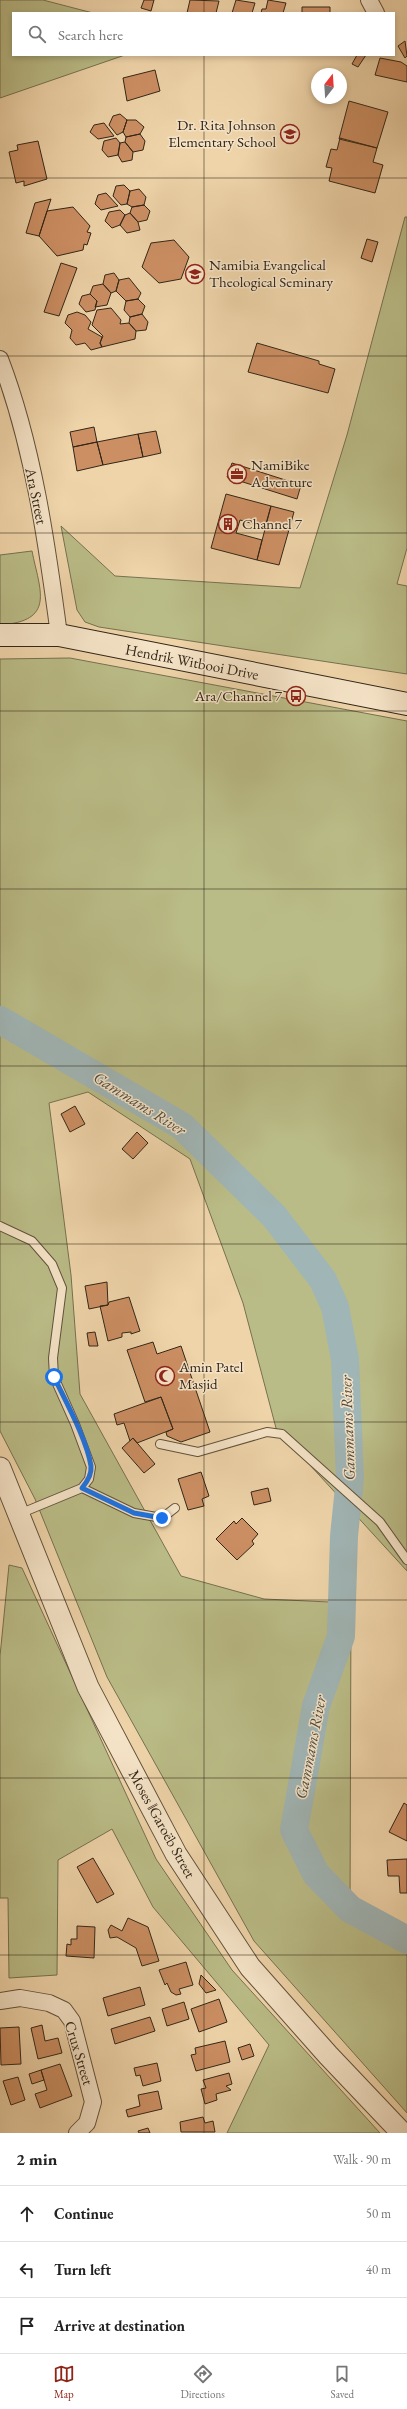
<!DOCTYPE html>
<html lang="en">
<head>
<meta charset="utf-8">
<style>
  :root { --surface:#fff; --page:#f6f6f6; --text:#222; --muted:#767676; --line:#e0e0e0; --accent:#8f2418 }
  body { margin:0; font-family:"EB Garamond",serif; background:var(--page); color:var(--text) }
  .compass { position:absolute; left:311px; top:68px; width:36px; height:36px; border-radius:50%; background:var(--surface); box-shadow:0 2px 6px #0003; rotate:17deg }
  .stop { position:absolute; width:12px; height:12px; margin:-9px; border:3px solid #1a73e8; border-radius:50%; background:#fff }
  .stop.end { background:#1a73e8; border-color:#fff; box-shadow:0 1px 4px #0008 }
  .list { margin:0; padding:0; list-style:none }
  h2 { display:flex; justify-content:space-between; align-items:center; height:52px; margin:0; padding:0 16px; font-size:17px }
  h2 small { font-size:13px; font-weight:400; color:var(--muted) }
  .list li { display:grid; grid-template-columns:26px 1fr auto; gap:12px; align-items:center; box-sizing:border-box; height:56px; padding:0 16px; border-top:1px solid var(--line) }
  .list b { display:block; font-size:15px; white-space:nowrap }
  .list em { font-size:13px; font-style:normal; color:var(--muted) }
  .icon { flex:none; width:22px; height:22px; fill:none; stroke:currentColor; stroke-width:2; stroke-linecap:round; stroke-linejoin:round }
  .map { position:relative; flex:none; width:407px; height:2133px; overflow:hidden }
  .search { position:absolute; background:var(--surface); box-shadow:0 2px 6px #0003; left:12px; right:12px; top:12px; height:44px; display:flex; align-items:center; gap:10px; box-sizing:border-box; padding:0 14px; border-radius:0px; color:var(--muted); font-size:15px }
  .sheet { height:220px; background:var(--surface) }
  nav { display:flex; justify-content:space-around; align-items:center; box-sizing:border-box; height:56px; border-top:1px solid var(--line); background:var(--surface); font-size:11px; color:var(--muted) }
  nav a { display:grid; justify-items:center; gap:2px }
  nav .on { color:var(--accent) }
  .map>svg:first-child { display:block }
</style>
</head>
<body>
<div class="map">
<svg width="407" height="2133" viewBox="0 0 407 2133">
  <rect width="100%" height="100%" fill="#efd4a9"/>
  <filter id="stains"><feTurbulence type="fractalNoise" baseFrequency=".005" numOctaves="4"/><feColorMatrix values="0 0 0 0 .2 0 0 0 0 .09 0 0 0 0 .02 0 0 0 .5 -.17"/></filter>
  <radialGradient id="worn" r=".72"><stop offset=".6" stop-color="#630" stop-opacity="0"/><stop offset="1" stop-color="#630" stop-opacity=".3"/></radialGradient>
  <path fill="#babc87" stroke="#767150" d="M0,0h43l50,13h-80v42h112l-125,43z
    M405,217h2v331l-10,36 10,2v88l-308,-47 -14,-5 -8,-12 -16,-84 54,50 185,12 47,-153z
    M32,551c8,40 24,70 -32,74v-70z
    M70,658l337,63v850l-131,-143 -33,-125 -53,-144 -102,-67 -39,11 22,172 9,119 101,182 83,23 87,4 -1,306 57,31v173l-153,-172 -147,-264 -72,-178 -35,-68v-772z
    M9,1565l13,3 134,291 76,111 148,163h-153l42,-88 -116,-138 -41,-78 -54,31 -1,115 -48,3 -1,-80h-8v-242z"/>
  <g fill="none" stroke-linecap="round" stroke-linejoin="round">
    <path stroke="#a0b5b5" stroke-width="28" d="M0,1020l182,106 92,90 49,64 12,27 10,52 5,119 -6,58 -3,100 -25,70 -22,124 22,44 34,35 57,31"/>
  </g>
  <path fill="#cc8f63" stroke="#322618" d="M144,0h10l-3,11 -10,-3z
    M190,0l29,1 -3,12h-29z
    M236,0l19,3 -3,10h-20z
    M268,0l18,3 -3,10h-22l1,-4h4z
    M302,7h28v6h-28z
    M405,41l2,15 -2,2 -7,-12z
    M357,55h9l-8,12 -6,-3z
    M380,58l21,4 6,4v16l-32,-7z
    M155,70l5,21 -33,10 -4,-23z
    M349,101l39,11 -11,36 -38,-9z
    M120,114l7,6 -4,12 -6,3 -8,-10 4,-9z
    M127,120h9l8,7 -4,7 -14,3 -3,-5z
    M104,123l10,13 -16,3 -8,-7 4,-7z
    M140,134l5,7 -2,9 -10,2 -8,-10 1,-5z
    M116,138l4,5 -2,12 -10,2 -6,-7 2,-9z
    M340,138l37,10 -4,14 10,3 -8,28 -46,-12 3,-13 -6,-1 5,-18 6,1z
    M38,141l9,38 -23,7v-5l-8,2 -7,-31 9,-2 -1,-5z
    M125,142l8,10 -1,8 -10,2 -4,-7 2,-12z
    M124,185l6,6 -3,13 -6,1 -8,-9 3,-10z
    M139,189l7,8 -2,8 -12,2 -5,-3 3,-13z
    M106,193l12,13 -17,4 -6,-6 3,-9z
    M51,199l-12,37 -13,-3 9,-30z
    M144,205l6,6 -3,9 -9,2 -8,-9 2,-6z
    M73,207l17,19 -3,6 4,1 -4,12 -3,-1 -1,6 -26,6 -18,-20 8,-25z
    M120,210l5,5 -5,10 -8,3 -7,-7 4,-9z
    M130,213l8,9 2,8 -13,3 -7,-8 5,-10z
    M367,239l11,3 -6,20 -11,-4z
    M174,240l15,17 -8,22 -22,4 -17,-16 9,-24z
    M61,263l16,5 -18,48 -15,-4z
    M114,273l5,7 -3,11 -5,2 -8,-9 2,-9z
    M129,278l12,15 -3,6 -12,2 -10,-10 3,-11z
    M103,284l8,9 -4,12 -12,2 2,-6 -7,-7 3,-8z
    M90,294l7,7 -2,9 -9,2 -7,-8 3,-8z
    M138,299l7,7 -3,8 -12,3 -6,-7 2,-9z
    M111,308l10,12 -1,4 9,-1 7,8 -1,8 -33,8 -2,-4 3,-7 -11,-11 5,-15z
    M77,312l8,3 6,7 -3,7 14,8 -2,6 2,4 -11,3 -6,-7 -9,2 -6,-7 2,-8 -7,-7 3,-8z
    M142,314l6,8 -2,8 -10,1 -7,-8 1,-6z
    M257,343l62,18v3l16,5 -7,24 -80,-21z
    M94,427l3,15 -24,5 -3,-15z
    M156,431l5,22 -18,4 -5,-23z
    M138,434l5,23 -40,8 -6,-23z
    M97,442l6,23 -26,6 -4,-24z
    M232,463l69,22 -4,14 -70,-22z
    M226,494l45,12 -6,21 -25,-7 -4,13 26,7 -5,20 -46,-12z
    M271,506l23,6 -15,53 -22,-5z
    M75,1106l10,18 -15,8 -9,-18z
    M137,1132l11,11 -15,16 -11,-10z
    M107,1282l1,23 -19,4 -4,-23z
    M129,1297l11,34 -9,3v-2l-9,1v4l-14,4 -8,-35 8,-1 1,-3z
    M95,1332l3,14h-9l-2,-13z
    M153,1342l4,12 24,-8 29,86 -29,10 -14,-6 -1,-4 7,-3 -12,-32 -16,5 -18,-52z
    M161,1397l12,32 -36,14 -4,-5 -3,3 -6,-18 -7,2 -3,-11z
    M133,1438l22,26 -11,9 -22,-25z
    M201,1472l8,24 -7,3 2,7 -16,4 -10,-31z
    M268,1488l3,13 -17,4 -3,-13z
    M242,1518l16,16 -6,7 2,3 -17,16 -21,-21 18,-18 2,3z
    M404,1803l3,2v36l-18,-9z
    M93,1858l21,36 -17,9 -20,-36z
    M407,1859v34h-7l-1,-17h-11l-1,-16z
    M128,1918l20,9 11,34 -17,5 -6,-18 -19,-11 -7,1 -2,-8 3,-5 11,6z
    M77,1926l18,1 -1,31 -28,-2 1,-12 4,1v-6h6z
    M186,1962l7,23 -14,4 2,5 -5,1 -5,-3 -4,-9 -2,2 -6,-15z
    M201,1975l15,15 -10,3 -7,-9z
    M140,1987l5,18 -37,11 -5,-18z
    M219,1999l8,23 -28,10 -8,-23z
    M184,2002l5,17 -22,7 -5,-17z
    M150,2017l5,14 -40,13 -4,-15z
    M42,2025l3,16 13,-3 4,15 -24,6 -7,-31z
    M19,2027l2,37 -20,1 -1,-37z
    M225,2041l5,21 -34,9 -5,-16 5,-1 -1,-6z
    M250,2044l4,12 -12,4 -4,-12z
    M157,2063l4,18 -18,5 -3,-11 -4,1 -2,-8z
    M60,2064l12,32 -32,12 -5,-14 12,-4 -6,-20z
    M41,2070l3,10 -12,4 -3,-10z
    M229,2073l3,11 -6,2 5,4 -15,4 1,6 -12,4 -4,-15 5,-1 -3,-8z
    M18,2077l7,23 -14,5 -8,-24z
    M158,2091l4,18 -34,8 -2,-7 14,-4 -2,-11z
    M203,2117l2,6 8,-2 2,11h-34l-1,-10z
    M148,2128l2,5h-11l-1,-2z"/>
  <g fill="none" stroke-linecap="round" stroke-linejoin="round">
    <g stroke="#61523c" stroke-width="10">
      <path id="service" d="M0,1226l32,15 20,23 10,24 -9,70 1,19 21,47 16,43 -2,12 -7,9 -63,26
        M160,1444l38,8 69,-20 15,2 98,88 27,38
        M82,1488l52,25 28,5 13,-10"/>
    </g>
    <g stroke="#61523c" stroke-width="18">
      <path id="minor" d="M369,0l7,13
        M0,359c33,86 47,185 59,276
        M0,2001l20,-3 29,5 15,7 8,11 21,81 -6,21 -10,10"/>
    </g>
    <g stroke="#61523c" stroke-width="23">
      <path id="tertiary" d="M0,1468l88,219 88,167 74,113 78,88 74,78"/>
    </g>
    <g stroke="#322618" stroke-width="24">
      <path id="secondary" d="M0,635h59l348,69"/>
    </g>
    <use href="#service" stroke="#f5e3c7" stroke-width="8"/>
    <use href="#minor" stroke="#f5e3c7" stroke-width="16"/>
    <use href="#tertiary" stroke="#f5e3c7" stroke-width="21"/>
    <use href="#secondary" stroke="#f5e3c7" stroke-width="22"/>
  </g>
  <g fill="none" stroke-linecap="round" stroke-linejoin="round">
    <path stroke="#1a73e8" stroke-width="5" d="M54,1377c12,25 33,63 37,89 1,9 -4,16 -9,22l52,25 28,5"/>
  </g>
  <path fill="none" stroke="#322618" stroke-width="1" stroke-opacity="0.55" d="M204,0v13M204,55v2078M0,178h407M0,356h407M0,533h407M0,711h407M0,889h407M0,1066h407M0,1244h407M0,1422h407M0,1600h407M0,1778h407M0,1955h407"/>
  <defs>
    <g id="school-ring" transform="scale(1)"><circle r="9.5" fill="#f5e3c7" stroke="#8f2418" stroke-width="1.5"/><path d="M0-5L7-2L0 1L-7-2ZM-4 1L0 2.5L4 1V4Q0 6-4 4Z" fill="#8f2418"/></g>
    <g id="office-ring" transform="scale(1)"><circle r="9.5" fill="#f5e3c7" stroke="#8f2418" stroke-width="1.5"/><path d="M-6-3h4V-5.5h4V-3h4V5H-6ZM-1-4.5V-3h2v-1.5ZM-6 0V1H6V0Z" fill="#8f2418"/></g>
    <g id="building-ring" transform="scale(1)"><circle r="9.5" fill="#f5e3c7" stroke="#8f2418" stroke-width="1.5"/><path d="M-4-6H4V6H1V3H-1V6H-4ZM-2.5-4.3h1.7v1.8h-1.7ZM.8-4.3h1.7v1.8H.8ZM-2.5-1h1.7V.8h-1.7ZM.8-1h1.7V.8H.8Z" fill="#8f2418"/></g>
    <g id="bus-ring" transform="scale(1)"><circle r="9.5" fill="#f5e3c7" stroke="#8f2418" stroke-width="1.5"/><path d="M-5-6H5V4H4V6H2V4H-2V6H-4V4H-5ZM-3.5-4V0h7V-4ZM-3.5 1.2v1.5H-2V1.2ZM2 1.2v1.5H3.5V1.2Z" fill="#8f2418"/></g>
    <g id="mosque-ring" transform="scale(1)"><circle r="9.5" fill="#f5e3c7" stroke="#8f2418" stroke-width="1.5"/><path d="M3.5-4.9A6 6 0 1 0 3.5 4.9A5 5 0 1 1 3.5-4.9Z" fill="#8f2418"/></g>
  </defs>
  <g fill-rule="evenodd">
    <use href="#school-ring" x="290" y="134"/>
    <use href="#school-ring" x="195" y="274"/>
    <use href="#office-ring" x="237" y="474"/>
    <use href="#building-ring" x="228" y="524"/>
    <use href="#bus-ring" x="296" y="696"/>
    <use href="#mosque-ring" x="165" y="1376"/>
  </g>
  <g text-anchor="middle" stroke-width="3" stroke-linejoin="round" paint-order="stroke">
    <g font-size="15" fill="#322618" stroke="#f5e3c7" text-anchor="start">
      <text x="276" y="130" text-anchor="end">Dr. Rita Johnson<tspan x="276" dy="17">Elementary School</tspan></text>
      <text x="209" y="270">Namibia Evangelical<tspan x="209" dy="17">Theological Seminary</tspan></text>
      <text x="251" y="470">NamiBike<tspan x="251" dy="17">Adventure</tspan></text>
      <text x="242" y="529">Channel 7</text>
      <text x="282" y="701" text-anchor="end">Ara/Channel 7</text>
      <text x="179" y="1372">Amin Patel<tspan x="179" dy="17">Masjid</tspan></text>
    </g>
    <g font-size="15" fill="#322618" stroke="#f5e3c7">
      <text transform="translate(36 496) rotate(78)" y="5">Ara Street</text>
      <text transform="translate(192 662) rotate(11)" y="5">Hendrik Witbooi Drive</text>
      <text transform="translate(162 1824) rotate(61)" y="5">Moses ǁGaroëb Street</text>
      <text transform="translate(79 2053) rotate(73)" y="5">Crux Street</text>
    </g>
    <g font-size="16" font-style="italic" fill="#4e4a3f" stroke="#f5e3c7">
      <text transform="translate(140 1103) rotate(32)" y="6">Gammams River</text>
      <text transform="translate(347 1428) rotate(-92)" y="6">Gammams River</text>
      <text transform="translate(310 1747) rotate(-79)" y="6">Gammams River</text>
    </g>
  </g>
  <rect width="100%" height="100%" filter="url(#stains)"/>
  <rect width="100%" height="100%" fill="url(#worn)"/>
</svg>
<svg class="compass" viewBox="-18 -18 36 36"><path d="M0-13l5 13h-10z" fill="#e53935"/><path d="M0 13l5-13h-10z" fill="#767676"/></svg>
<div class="stop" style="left:54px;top:1377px"></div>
<div class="stop end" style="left:162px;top:1518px"></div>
<div class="search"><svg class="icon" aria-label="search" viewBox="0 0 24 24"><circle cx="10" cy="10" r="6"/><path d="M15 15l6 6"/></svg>Search here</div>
</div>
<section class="sheet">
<h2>2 min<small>Walk · 90 m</small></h2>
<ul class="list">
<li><svg class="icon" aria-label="ahead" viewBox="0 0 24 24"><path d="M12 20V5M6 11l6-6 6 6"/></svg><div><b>Continue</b></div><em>50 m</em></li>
<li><svg class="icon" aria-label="left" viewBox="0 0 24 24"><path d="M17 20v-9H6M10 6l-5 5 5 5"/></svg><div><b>Turn left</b></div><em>40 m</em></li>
<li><svg class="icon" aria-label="arrive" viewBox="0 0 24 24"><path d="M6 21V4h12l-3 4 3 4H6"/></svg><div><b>Arrive at destination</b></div></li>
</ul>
</section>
<nav>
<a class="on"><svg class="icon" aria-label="map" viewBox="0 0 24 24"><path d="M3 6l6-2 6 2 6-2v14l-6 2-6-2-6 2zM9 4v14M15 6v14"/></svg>Map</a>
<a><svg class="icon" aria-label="directions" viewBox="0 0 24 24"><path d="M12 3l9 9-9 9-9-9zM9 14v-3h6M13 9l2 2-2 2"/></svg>Directions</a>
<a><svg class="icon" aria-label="saved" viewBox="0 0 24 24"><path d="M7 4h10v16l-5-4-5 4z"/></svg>Saved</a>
</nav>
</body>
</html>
